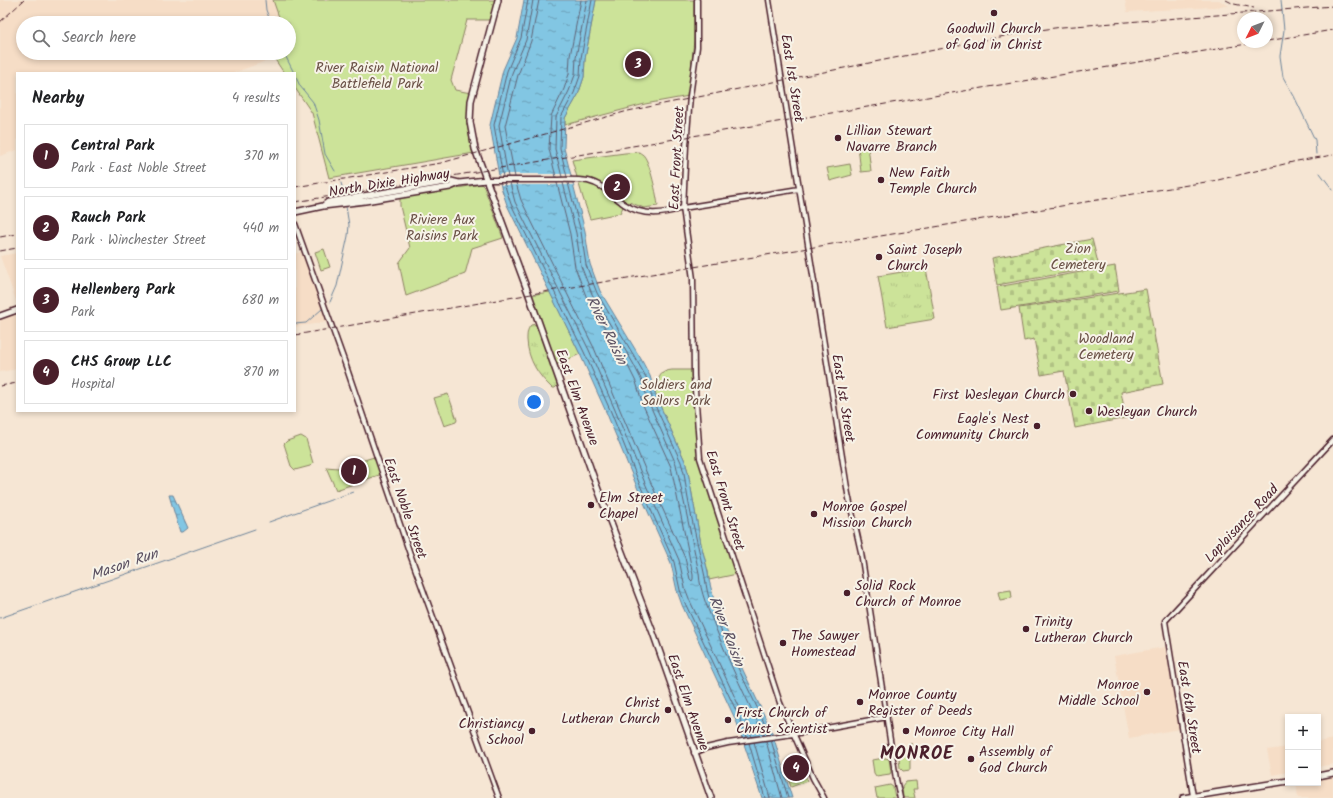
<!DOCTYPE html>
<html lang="en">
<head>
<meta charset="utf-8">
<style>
  :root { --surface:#fff; --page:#f6f6f6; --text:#202124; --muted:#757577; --line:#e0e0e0; --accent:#4a1f2b }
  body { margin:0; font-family:Kalam,sans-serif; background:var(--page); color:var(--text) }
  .controls { position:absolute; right:12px; bottom:12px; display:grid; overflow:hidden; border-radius:0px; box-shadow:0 2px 6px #0003 }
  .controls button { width:36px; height:36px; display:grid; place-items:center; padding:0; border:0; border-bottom:1px solid var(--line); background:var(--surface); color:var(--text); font:20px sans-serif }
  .compass { position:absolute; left:1237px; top:12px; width:36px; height:36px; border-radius:50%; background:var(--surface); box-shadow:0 2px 6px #0003; rotate:228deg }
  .you { position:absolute; left:534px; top:402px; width:14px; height:14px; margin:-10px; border:3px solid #fff; border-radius:50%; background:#1a73e8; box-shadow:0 0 0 6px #1a73e833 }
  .badge { display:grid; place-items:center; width:26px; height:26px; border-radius:50%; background:var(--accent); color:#fff; font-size:13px; font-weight:700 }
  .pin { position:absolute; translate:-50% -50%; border:2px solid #fff; box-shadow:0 1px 4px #0006 }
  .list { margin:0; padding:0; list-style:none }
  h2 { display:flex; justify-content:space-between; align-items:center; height:52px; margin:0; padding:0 16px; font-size:17px }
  h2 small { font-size:13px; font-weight:400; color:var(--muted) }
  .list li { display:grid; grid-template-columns:26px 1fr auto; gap:12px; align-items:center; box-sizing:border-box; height:64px; margin:0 8px 8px; padding:0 8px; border:1px solid var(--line); border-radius:0px }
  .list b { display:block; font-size:15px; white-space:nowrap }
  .list p { margin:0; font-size:13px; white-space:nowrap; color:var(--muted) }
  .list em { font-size:13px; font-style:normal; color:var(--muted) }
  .icon { flex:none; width:22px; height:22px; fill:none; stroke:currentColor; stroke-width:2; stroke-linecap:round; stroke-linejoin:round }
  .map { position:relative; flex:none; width:1333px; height:798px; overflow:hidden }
  .search { position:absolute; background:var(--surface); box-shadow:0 2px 6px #0003; left:16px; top:16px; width:280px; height:44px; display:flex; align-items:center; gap:10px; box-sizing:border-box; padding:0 14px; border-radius:22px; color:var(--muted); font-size:15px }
  .panel { position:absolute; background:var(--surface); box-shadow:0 2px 6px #0003; left:16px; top:72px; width:280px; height:340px; border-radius:0px }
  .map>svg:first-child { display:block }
</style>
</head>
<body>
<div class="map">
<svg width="1333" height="798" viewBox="0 0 1333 798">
  <defs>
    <pattern id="grass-tufts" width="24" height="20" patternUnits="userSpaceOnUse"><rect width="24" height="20" fill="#cce399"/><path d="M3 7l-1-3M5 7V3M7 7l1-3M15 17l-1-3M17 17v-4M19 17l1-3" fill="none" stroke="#b1c284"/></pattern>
    <pattern id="cemetery-stones" width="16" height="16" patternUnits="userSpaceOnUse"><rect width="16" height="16" fill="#cce399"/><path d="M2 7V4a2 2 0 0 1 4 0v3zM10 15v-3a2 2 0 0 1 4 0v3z" fill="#b1c284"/></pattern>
    <pattern id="water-ripples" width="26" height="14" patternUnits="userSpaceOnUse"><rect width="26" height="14" fill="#82c6e3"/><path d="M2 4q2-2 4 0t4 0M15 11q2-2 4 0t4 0" fill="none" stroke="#6ca0b8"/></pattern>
  </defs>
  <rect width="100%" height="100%" fill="#f6e6d4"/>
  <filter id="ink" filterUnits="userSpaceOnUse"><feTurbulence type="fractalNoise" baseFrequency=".025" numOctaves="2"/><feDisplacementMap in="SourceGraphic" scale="8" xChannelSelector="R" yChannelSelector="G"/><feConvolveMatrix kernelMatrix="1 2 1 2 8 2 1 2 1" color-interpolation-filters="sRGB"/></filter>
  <g filter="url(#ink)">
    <path fill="#f6ddc6" d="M0,0h273l8,23h-258v30h265l-55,20h-216v77l-17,6z
      M1125,0h94l10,6 -102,6z
      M302,251l25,71 -32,5v-73z
      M17,253v50l-17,-47z
      M17,306v63l-17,3v-60z
      M1165,647l15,82 -51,9 -15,-82z
      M1333,739v25l-15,3v-25z
      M1288,747v25l-16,3 -5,-25z
      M1333,776v22h-35l-2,-15h22v-4z"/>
    <path fill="url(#grass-tufts)" stroke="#8b8162" d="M926,268l9,51 -48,8 -9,-51z
      M536,324l22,61 -3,3h-3c-14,-13 -24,-28 -25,-48 0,-5 0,-11 4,-15z"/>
    <path fill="url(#cemetery-stones)" stroke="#8b8162" d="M1092,239l7,28 -102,18 -5,-27z
      M1115,266l4,25 -118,19 -4,-23z
      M1146,289l17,95 -42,8 5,26 -51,10 -11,-57 -23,4 -7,-36 -10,2 -5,-33z"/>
    <path fill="#cce399" stroke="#8b8162" d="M273,0h222l-5,20h-23l-16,60 4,10 16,3c-6,21 -4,40 3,60l-145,25 -17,-65 -17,-25v-15h-11l-10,-15 18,-6 -3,-8v-21h-8z
      M596,0h98v39l-5,57 -44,8 -80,21v-7l13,-23 6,-18 1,-18z
      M868,146l3,25 -10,1 -3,-25z
      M639,152c1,1 5,3 5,4 6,7 13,40 14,50l-14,2 -15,-6 -6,5 -3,6 -30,6 -7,-21 -11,-38 53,-7z
      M850,164l2,11 -22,6 -3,-13z
      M481,184l3,3 19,51 -31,10 -7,26 -59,22 -7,-33 11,-15 -10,-42v-8z
      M324,249l6,18 -9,3 -6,-18z
      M550,292l30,62 -26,12 -25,-71z
      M672,370h22l6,88 37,116 -28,6 -1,-8 -7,-28 -13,-72 -3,-11 -28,-62 -4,-15 5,-1c1,-9 5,-12 14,-13z
      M448,394l9,26 -1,2 -12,4 -10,-28z
      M301,436l5,3 7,24 -3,3 -15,4 -4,-4 -7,-22 3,-3z
      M374,457l2,1 6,16 -46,16 -10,-23 12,1z
      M1011,590l1,8 -12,2 -2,-8z
      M911,743l2,14 -3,1v12l-7,1 -3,-3 -1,-9z
      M885,758l4,1 2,13 -1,2 -14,2 -2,-3 -2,-13z
      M805,775l2,6 -16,6 -3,-9 4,-2 2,3z
      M916,781l1,8h-4l2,9h-12l-1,-12 3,-4z
      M890,785l3,2 2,11h-18l-2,-10z"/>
    <path fill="url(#water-ripples)" stroke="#6c8399" d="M524,0h72l-11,59 -1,18 -6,18 -13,23 -1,30 21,83 5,33 10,27 41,68 9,17 7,23 28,62 3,11 13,72 7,28 1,8 5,20 28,68 30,64 20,66h-30l-25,-75 -55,-118 -5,-14 -6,-28 -34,-76 -30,-73 -27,-60 -73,-149 -6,-18 -11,-62 13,-55 14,-32z
      M169,495h4l15,33 -5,4h-3z"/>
    <path fill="#f6e6d4" d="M499,174h71l3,11h-72z"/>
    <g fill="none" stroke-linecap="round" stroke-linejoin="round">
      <path stroke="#606275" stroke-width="1" d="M503,177l-9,-52 13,-54 14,-33 7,-38
        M508,177l-9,-52 13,-52 14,-33 7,-40
        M515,177l-10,-51 13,-51 13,-34 8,-41
        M556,177l-7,-28 2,-33 13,-27 5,-15 1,-18 11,-56
        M562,177l-7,-28 1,-32 13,-26 6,-16 1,-18 11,-57
        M567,177l-7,-29 1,-31 13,-24 6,-17 1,-18 11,-58
        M504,183l7,21 73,148 27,60 29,73 34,77 6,28 5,13 56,118 6,16
        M510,183l5,19 74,148 26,60 30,73 34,77 6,28 5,13 55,118 7,18
        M516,183l5,17 73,148 56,133 35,77 5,21 2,2 1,-2v-4l-22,-108 -28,-62 -7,-23 -8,-16 -42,-70 -11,-29 -5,-33 -13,-51
        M563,183l13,50 5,33 11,28 41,69 8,16 8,24 27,61 23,109c1,20 10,38 17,56 14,36 31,71 48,106
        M568,183l13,49 5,33 11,28 40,68 9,16 7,24 28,61 3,11c4,32 12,64 19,95 3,11 3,22 7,33 15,46 40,88 59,133
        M771,740l17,58
        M766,741l16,57
        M754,742l16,56
        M749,743l16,55"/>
      <path stroke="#6c8399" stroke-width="1" d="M265,0l1,10 5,13
        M1281,0l3,30 -4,26 3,21 11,19 21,44 1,14
        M284,53l10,20
        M295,75l5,11 13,16 6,18 6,34 10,17
        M1320,173l13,17
        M341,183l2,7
        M345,195v1
        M330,302l7,-16 11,-50 1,-11 -3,-18
        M295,324l11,-1 16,-14
        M269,522l84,-30
        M0,618l255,-89"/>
      <g stroke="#4a1f2b" stroke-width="7">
        <path id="minor" d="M697,0v47l-7,49 -4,50 -3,62 10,71 1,97 6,82 80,245 33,75 11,20
          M769,0l79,494 13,58 35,227 4,19
          M486,180c21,0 41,0 62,0 13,0 27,-1 40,1 14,3 25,15 36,23 19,13 39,10 59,4l116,-19
          M295,224l52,145 63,185 89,244
          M694,753l12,-5 22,-5 65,-9 94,-17
          M1193,796l-28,-175 168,-181"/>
      </g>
      <g stroke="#4a1f2b" stroke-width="8">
        <path id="major" d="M498,0l-27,101 -1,21 5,27 54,146 68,192 55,143 59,168
          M323,206l5,-4 123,-21 8,2
          M295,212l28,-6 42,-5 85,-14 9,-4 27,-3
          M0,316l17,-6
          M1318,776l15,-3
          M1183,798l105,-17"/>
      </g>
      <use href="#minor" stroke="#f7f3e8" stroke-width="4"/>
      <use href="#major" stroke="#f7f3e8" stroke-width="5"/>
      <path stroke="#4a1f2b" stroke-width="1" stroke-dasharray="6 3" stroke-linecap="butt" d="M1226,0l8,4 20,4
        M0,22l24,-22
        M1267,41l66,-11
        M295,187l146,-24 187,-52 397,-79 37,-5 271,-21
        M295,202l964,-160
        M0,237l17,-3
        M0,251l17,-3
        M295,335l248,-43 675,-112 79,-19 36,-6
        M0,386l17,-3"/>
    </g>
  </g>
  <g fill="#4a1f2b" stroke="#f7f3e8" stroke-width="1.5">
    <circle cx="994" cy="13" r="4"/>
    <circle cx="838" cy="138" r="4"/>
    <circle cx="881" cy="180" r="4"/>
    <circle cx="879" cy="257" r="4"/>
    <circle cx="1073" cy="394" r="4"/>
    <circle cx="1089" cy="411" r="4"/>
    <circle cx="1037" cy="426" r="4"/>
    <circle cx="591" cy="505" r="4"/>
    <circle cx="814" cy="514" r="4"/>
    <circle cx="847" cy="593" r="4"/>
    <circle cx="1026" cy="629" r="4"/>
    <circle cx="783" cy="643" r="4"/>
    <circle cx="1147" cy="692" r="4"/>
    <circle cx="860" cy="702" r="4"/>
    <circle cx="668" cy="710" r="4"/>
    <circle cx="728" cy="720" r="4"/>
    <circle cx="532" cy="731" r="4"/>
    <circle cx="906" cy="731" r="4"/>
    <circle cx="971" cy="759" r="4"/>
  </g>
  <g text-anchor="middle" stroke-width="4" stroke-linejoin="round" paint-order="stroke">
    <g font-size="14" fill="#4a1f2b" stroke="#f7f3e8" text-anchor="start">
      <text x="994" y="33" text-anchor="middle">Goodwill Church<tspan x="994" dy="16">of God in Christ</tspan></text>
      <text x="846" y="135">Lillian Stewart<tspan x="846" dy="16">Navarre Branch</tspan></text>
      <text x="889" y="177">New Faith<tspan x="889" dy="16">Temple Church</tspan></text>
      <text x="887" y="254">Saint Joseph<tspan x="887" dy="16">Church</tspan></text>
      <text x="1065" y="399" text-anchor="end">First Wesleyan Church</text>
      <text x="1097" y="416">Wesleyan Church</text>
      <text x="1029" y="423" text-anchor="end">Eagle's Nest<tspan x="1029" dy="16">Community Church</tspan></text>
      <text x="599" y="502">Elm Street<tspan x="599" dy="16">Chapel</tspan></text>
      <text x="822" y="511">Monroe Gospel<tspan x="822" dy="16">Mission Church</tspan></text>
      <text x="855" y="590">Solid Rock<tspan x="855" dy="16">Church of Monroe</tspan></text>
      <text x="1034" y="626">Trinity<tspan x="1034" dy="16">Lutheran Church</tspan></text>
      <text x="791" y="640">The Sawyer<tspan x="791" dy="16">Homestead</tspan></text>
      <text x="1139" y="689" text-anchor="end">Monroe<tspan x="1139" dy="16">Middle School</tspan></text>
      <text x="868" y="699">Monroe County<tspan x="868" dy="16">Register of Deeds</tspan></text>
      <text x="660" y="707" text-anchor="end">Christ<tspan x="660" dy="16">Lutheran Church</tspan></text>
      <text x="736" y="717">First Church of<tspan x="736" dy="16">Christ Scientist</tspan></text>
      <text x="524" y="728" text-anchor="end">Christiancy<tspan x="524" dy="16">School</tspan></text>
      <text x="914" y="736">Monroe City Hall</text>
      <text x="979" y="756">Assembly of<tspan x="979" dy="16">God Church</tspan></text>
    </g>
    <g font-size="14" fill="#6a5046" stroke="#f7f3e8">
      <text x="377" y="72">River Raisin National<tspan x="377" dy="16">Battlefield Park</tspan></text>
      <text x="442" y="224">Riviere Aux<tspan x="442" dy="16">Raisins Park</tspan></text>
      <text x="1078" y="253">Zion<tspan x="1078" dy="16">Cemetery</tspan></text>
      <text x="1106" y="343">Woodland<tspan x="1106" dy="16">Cemetery</tspan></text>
      <text x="676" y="389">Soldiers and<tspan x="676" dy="16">Sailors Park</tspan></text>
    </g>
    <g font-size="14" fill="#4a1f2b" stroke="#f7f3e8">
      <text transform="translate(793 78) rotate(81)" y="5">East 1st Street</text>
      <text transform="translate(676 158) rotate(-87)" y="5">East Front Street</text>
      <text transform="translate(389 182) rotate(-9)" y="5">North Dixie Highway</text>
      <text transform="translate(578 397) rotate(70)" y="5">East Elm Avenue</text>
      <text transform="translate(844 398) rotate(81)" y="5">East 1st Street</text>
      <text transform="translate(726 500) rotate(73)" y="5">East Front Street</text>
      <text transform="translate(406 508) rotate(71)" y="5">East Noble Street</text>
      <text transform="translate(1241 523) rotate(-47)" y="5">Laplaisance Road</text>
      <text transform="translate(689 702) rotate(71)" y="5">East Elm Avenue</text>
      <text transform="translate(1190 707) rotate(81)" y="5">East 6th Street</text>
    </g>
    <g font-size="15" font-style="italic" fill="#5b5162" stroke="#f7f3e8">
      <text transform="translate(607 330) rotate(64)" y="5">River Raisin</text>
      <text transform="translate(124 564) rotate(-19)" y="5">Mason Run</text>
      <text transform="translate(727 631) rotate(69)" y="5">River Raisin</text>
    </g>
    <g font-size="18" font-weight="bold" letter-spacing="1" fill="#4a1f2b" stroke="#f7f3e8">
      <text x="917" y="759">MONROE</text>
    </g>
  </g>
</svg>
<div class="controls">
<button>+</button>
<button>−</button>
</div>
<svg class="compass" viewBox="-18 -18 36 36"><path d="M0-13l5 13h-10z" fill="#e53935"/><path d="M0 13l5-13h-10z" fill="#757577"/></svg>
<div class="you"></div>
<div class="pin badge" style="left:354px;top:471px">1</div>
<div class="pin badge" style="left:617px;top:187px">2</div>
<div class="pin badge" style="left:638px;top:64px">3</div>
<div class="pin badge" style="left:796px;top:768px">4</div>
<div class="search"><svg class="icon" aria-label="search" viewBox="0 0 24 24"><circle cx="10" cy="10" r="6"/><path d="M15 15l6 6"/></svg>Search here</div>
<section class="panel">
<h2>Nearby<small>4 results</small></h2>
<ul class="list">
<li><span class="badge">1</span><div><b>Central Park</b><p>Park · East Noble Street</p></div><em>370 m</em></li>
<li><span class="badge">2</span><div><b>Rauch Park</b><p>Park · Winchester Street</p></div><em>440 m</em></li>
<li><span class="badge">3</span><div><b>Hellenberg Park</b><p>Park</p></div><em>680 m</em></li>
<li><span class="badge">4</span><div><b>CHS Group LLC</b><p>Hospital</p></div><em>870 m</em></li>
</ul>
</section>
</div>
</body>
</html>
